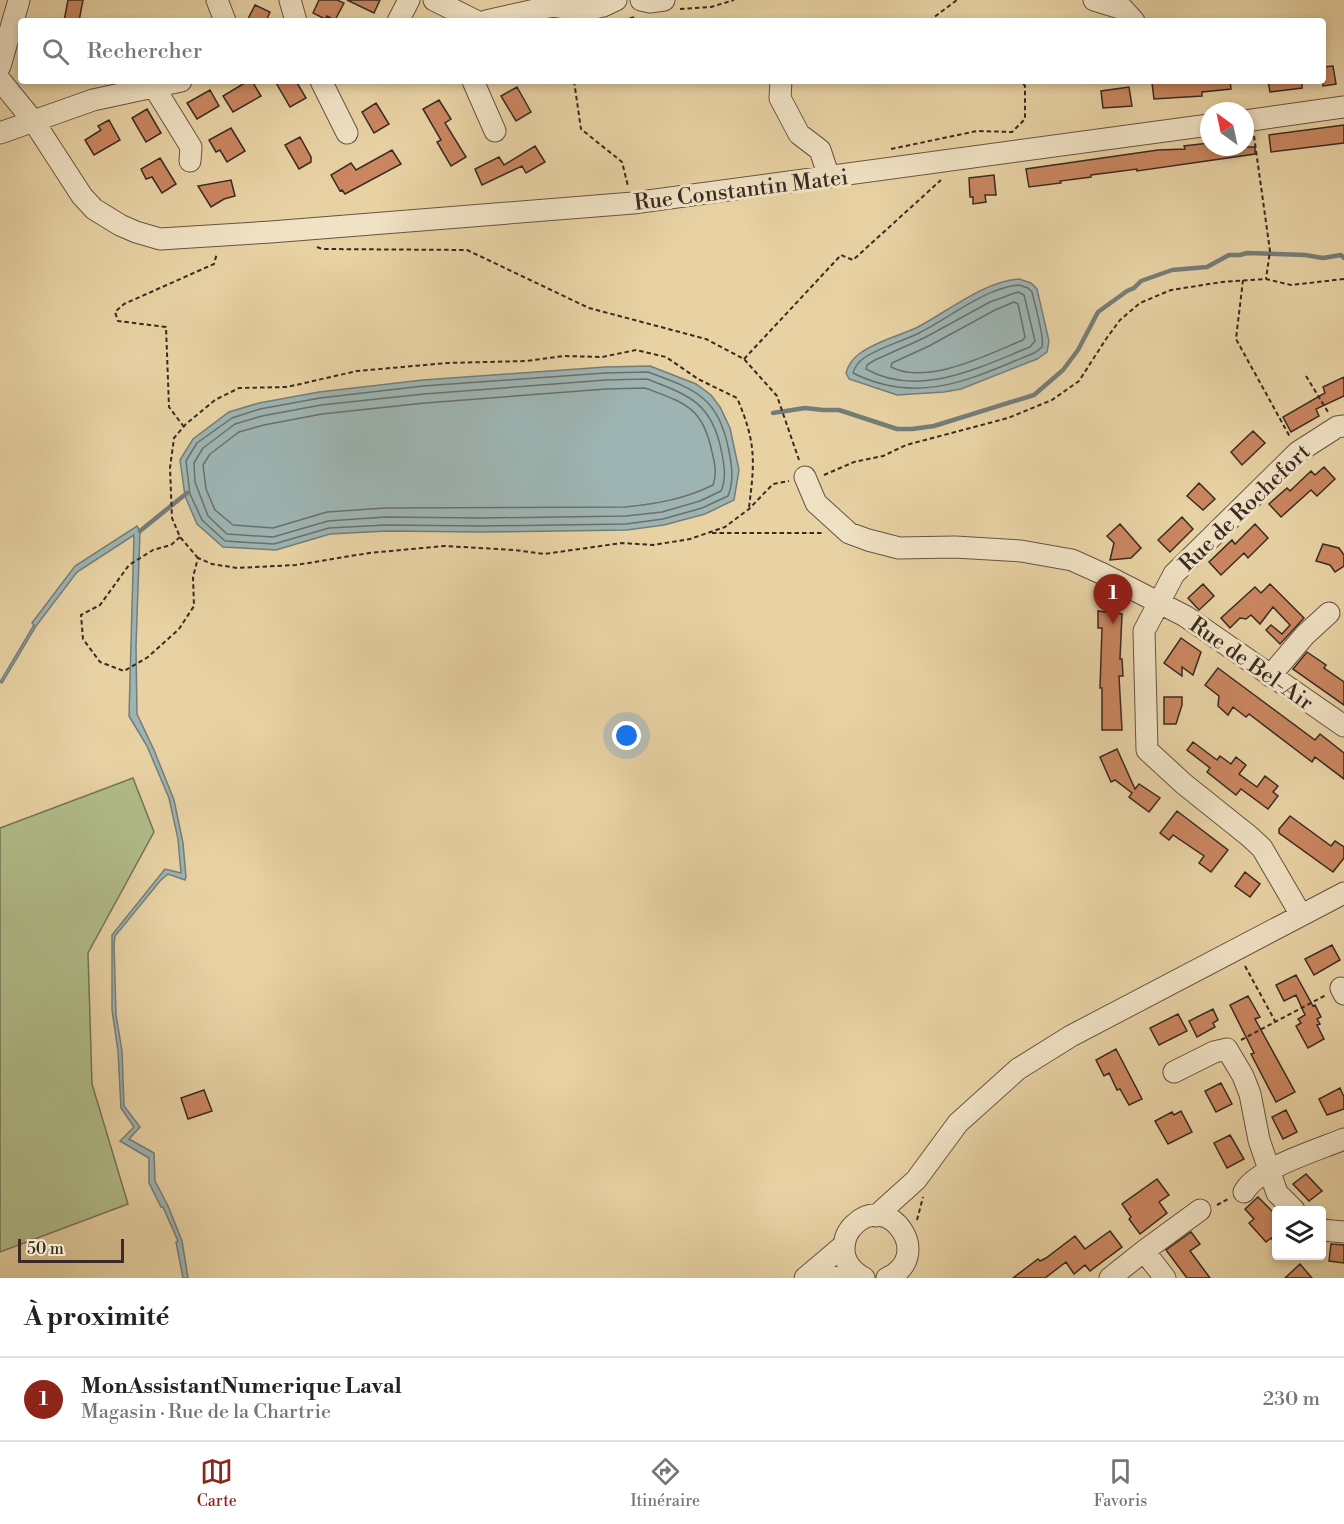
<!DOCTYPE html>
<html lang="fr">
<head>
<meta charset="utf-8">
<style>
  :root { --surface:#fff; --page:#f2f2f2; --text:#222; --muted:#767676; --line:#e0e0e0; --accent:#8f2418 }
  body { margin:0; font-family:"Libre Bodoni",serif; background:var(--page); color:var(--text) }
  .controls { position:absolute; right:18px; bottom:18px; display:grid; overflow:hidden; border-radius:6px; box-shadow:0 3px 9px #0003 }
  .controls button { width:54px; height:54px; display:grid; place-items:center; padding:0; border:0; border-bottom:2px solid var(--line); background:var(--surface); color:var(--text); font:30px sans-serif }
  .compass { position:absolute; left:1200px; top:102px; width:54px; height:54px; border-radius:50%; background:var(--surface); box-shadow:0 3px 9px #0003; rotate:327deg }
  .scale { position:absolute; left:18px; bottom:15px; width:106px; box-sizing:border-box; padding-left:6px; border:3px solid #3a2a23; border-top:0; font-size:16px; line-height:21px; white-space:nowrap; color:#3a2a23; -webkit-text-stroke:4px #f0e2c4; paint-order:stroke }
  .you { position:absolute; left:627px; top:736px; width:21px; height:21px; margin:-15px; border:4px solid #fff; border-radius:50%; background:#1a73e8; box-shadow:0 0 0 9px #1a73e833 }
  .badge { display:grid; place-items:center; width:39px; height:39px; border-radius:50%; background:var(--accent); color:#fff; font-size:20px; font-weight:700 }
  .pin { position:absolute; translate:-50% -50px; filter:drop-shadow(0 2px 3px #0008) }
  .pin::after { content:''; position:absolute; top:32px; width:21px; height:18px; background:inherit; clip-path:polygon(0 0,100% 0,50% 100%) }
  .list { margin:0; padding:0; list-style:none }
  h2 { display:flex; justify-content:space-between; align-items:center; height:78px; margin:0; padding:0 24px; font-size:26px }
  h2 small { font-size:20px; font-weight:400; color:var(--muted) }
  .list li { display:grid; grid-template-columns:39px 1fr auto; gap:18px; align-items:center; box-sizing:border-box; height:84px; padding:0 24px; border-top:2px solid var(--line) }
  .list b { display:block; font-size:22px; white-space:nowrap }
  .list p { margin:0; font-size:20px; white-space:nowrap; color:var(--muted) }
  .list em { font-size:20px; font-style:normal; color:var(--muted) }
  .icon { flex:none; width:33px; height:33px; fill:none; stroke:currentColor; stroke-width:2; stroke-linecap:round; stroke-linejoin:round }
  .map { position:relative; flex:none; width:1344px; height:1278px; overflow:hidden }
  .search { position:absolute; background:var(--surface); box-shadow:0 3px 9px #0003; left:18px; right:18px; top:18px; height:66px; display:flex; align-items:center; gap:15px; box-sizing:border-box; padding:0 21px; border-radius:6px; color:var(--muted); font-size:22px }
  .sheet { height:162px; background:var(--surface) }
  nav { display:flex; justify-content:space-around; align-items:center; box-sizing:border-box; height:84px; border-top:2px solid var(--line); background:var(--surface); font-size:16px; color:var(--muted) }
  nav a { display:grid; justify-items:center; gap:3px }
  nav .on { color:var(--accent) }
  .map>svg:first-child { display:block }
</style>
</head>
<body>
<div class="map">
<svg width="1344" height="1278" viewBox="0 0 1344 1278">
  <rect width="100%" height="100%" fill="#e8d2a4"/>
  <filter id="stains"><feTurbulence type="fractalNoise" baseFrequency=".00333" numOctaves="4"/><feColorMatrix values="0 0 0 0 .2 0 0 0 0 .09 0 0 0 0 .02 0 0 0 .5 -.17"/></filter>
  <radialGradient id="worn" r=".72"><stop offset=".6" stop-color="#630" stop-opacity="0"/><stop offset="1" stop-color="#630" stop-opacity=".3"/></radialGradient>
  <path fill="#b1bd8a" stroke="#767456" stroke-width="1.5" d="M133,778l21,54 -66,121 4,131 36,120 -128,48v-424z"/>
  <path fill="#9db4b2" stroke="#757d79" stroke-width="1.5" d="M1019,279l12,4 6,6 12,52 -2,11 -10,7 -76,30 -17,3 -47,3 -48,-16 -3,-6c2,-7 6,-14 13,-19 17,-13 40,-18 59,-27 32,-17 65,-45 101,-48z
    M650,366l46,18 15,11 9,12 10,21 9,42 -5,30 -29,14 -41,11 -37,5 -144,2 -97,-1 -56,3 -54,16 -53,-3 -26,-23 -12,-28 -5,-36 13,-21 36,-27 30,-9 60,-11 104,-12 182,-13z
    M137,526l3,5 -4,115 1,68 17,36 20,50 9,43 3,34 -1,3 -17,-6 -8,7 -45,55 -1,8 2,71 6,36 2,55 16,21 -11,12 25,14 1,28 13,25 14,35 6,37h-5l-7,-36 2,-1 -15,-34h-2l-12,-24v-25l-29,-17 14,-14 -13,-19 -3,-57 -6,-41v-75l53,-66 16,4 -3,-34 -9,-41 -22,-52 -18,-30 5,-181 -57,37 -41,54 -34,57 -2,-1 34,-57 -2,-2 43,-57z"/>
  <g fill="none" stroke-linecap="round" stroke-linejoin="round">
    <path stroke="#6c6f6a" stroke-width="1.5" d="M1019,285l9,3 4,4c2,9 13,47 10,55 -2,2 -6,5 -8,6 -63,26 -115,53 -181,20 2,-7 5,-11 11,-15 16,-11 37,-16 55,-25 30,-15 66,-45 100,-48z
      M1018,292l6,3 11,46 -5,6c-50,20 -111,52 -164,22l1,-4 8,-5 49,-22 66,-36z
      M1014,302l4,2 7,33 -2,3c-34,14 -96,46 -132,27l1,-4 37,-17 66,-36z
      M648,372c49,18 70,25 81,79 3,15 5,30 -1,45l-26,12 -39,11 -37,5 -143,2 -97,-1 -57,3 -55,16 -49,-3 -23,-21 -12,-26 -4,-33 11,-18 35,-25 28,-9 60,-11 103,-12 182,-13z
      M647,379c41,16 64,23 74,70 3,15 6,28 0,42l-21,10 -38,11 -36,4 -143,2 -98,-1 -57,4 -55,16 -46,-3 -19,-18 -13,-34 -1,-19 9,-15 32,-24 27,-8 59,-11 103,-11 182,-14z
      M645,388c40,15 58,19 67,64 3,12 5,22 1,33 -28,14 -57,19 -88,22l-240,1 -58,4 -54,16 -40,-3 -18,-15 -9,-21 -3,-24 7,-11 29,-22 25,-7 58,-11 103,-11 181,-14z"/>
    <path stroke="#757d79" stroke-width="4.5" d="M773,413l32,-5 18,2h16l58,19h15l22,-3 100,-31 29,-25 15,-20 20,-38 29,-21 7,-3 7,-7 31,-11 35,-3 22,-12h11l7,-2 58,2 18,3 18,-3 3,3
      M140,531l47,-38"/>
  </g>
  <path fill="#ca8660" stroke="#3a2a23" stroke-width="1.5" d="M68,0h15l-4,21h-15z
    M319,0h18l7,3 -9,17 -8,-4 -2,3 -12,-6z
    M347,0h33l-6,13z
    M255,5l15,7 -4,9h-19z
    M1333,66l3,18 -13,2v-19z
    M248,81h4l9,15 -28,16 -10,-16z
    M275,81h21l10,17 -16,9z
    M1174,81h56l1,8 -29,3v4l-48,3 -2,-16z
    M1268,81h34v7l-32,4z
    M517,87l14,25 -15,9 -15,-25z
    M1129,87l3,19 -29,2 -2,-17z
    M210,90l9,16 -22,13 -10,-16z
    M439,100l12,19 -6,4 21,34 -15,9 -14,-24 4,-2 -18,-31z
    M376,103l13,21 -15,9 -12,-21z
    M147,109l14,24 -15,9 -14,-24z
    M109,120l11,20 -26,15 -9,-15 16,-10 -3,-4z
    M1344,125v18l-73,9 -2,-17z
    M231,128l14,23 -18,11 -7,-12 -4,2 -7,-12z
    M300,137l11,20v5l-12,7 -14,-24z
    M1209,143v4h46v7l-118,17v-2l-46,6v2l-31,4 1,2 -32,4 -3,-18 132,-19 27,-1 -1,-3z
    M535,146l10,16 -19,11 -4,-7 -40,19 -7,-16 24,-12 5,8z
    M392,150l9,14 -56,30 -3,-4 -2,1 -9,-16 20,-12 5,7z
    M160,158l16,26 -14,9 -10,-16 -6,2 -5,-10z
    M994,175l2,20h-11l1,7 -13,2v-7h-3l-1,-19z
    M231,180l4,16 -11,3 -13,8 -13,-21z
    M1344,377v19l-28,13 3,7 -28,16 -8,-15 42,-24 -2,-6z
    M1253,431l12,12 -23,22 -11,-13z
    M1324,467l11,12 -18,17 -6,-6 -30,27 -12,-13 18,-16 3,3 21,-20 4,4z
    M1199,483l16,16 -12,11 -16,-14z
    M1182,517l11,12 -23,23 -12,-12z
    M1120,524l21,24 -10,10 -21,2 4,-17 -7,-7z
    M1255,524l13,14 -20,20 -4,-5 -23,22 -12,-13 23,-22 3,4z
    M1323,544l16,4 5,7v11l-9,6 -5,-7 -14,-4z
    M1203,584l11,12 -15,14 -11,-12z
    M1270,584l34,34 -24,26 -14,-14 5,-5 11,9 8,-9 -17,-18 -13,17 -9,-9 -5,4 -6,-1 -10,10 -9,-10 34,-31 6,6z
    M1098,611l24,3 -2,45h2l1,17h-4l3,54h-20v-42h-2l2,-60h-4z
    M1181,638l20,14 -8,23 -11,-8v9l-18,-13z
    M1307,652l19,13 -2,3 20,14v23l-51,-36z
    M1218,668l97,72 5,-6 24,19v26l-29,-22 -3,5 -63,-48 -3,3 -13,-10 -5,8 -10,-9 1,-10 -14,-11z
    M1164,697h18v8l-6,19h-12z
    M1193,742l24,18 3,-4 11,8 5,-7 10,8 -7,9 18,13 8,-11 13,10 -5,6 5,4 -10,13 -27,-20 -5,6 -29,-23 3,-4 -23,-18z
    M1117,749l18,40 4,-5 21,14 -11,14 -20,-15 3,-4 -17,-13 -4,2 -11,-25z
    M1177,811l51,39 -17,22 -12,-9 5,-7 -31,-21 -4,5 -9,-7z
    M1290,816l41,30 4,-5 9,6v11l-11,14 -54,-39v-4z
    M1245,872l15,12 -10,13 -15,-11z
    M1332,945l8,15 -26,15 -9,-16z
    M1296,975l17,31 2,-1 6,12 -4,2 3,5 -3,1 7,14 -16,9 -12,-22 5,-3 -3,-4 7,-4 -9,-20 -12,6 -8,-16z
    M1248,996l12,21 -5,2 40,73 -19,10 -25,-48 3,-1 -24,-48z
    M1213,1009l5,11 -5,3 2,4 -18,10 -8,-16z
    M1178,1014l9,17 -28,14 -9,-17z
    M1116,1049l26,50 -13,6 -9,-16 -3,1 -8,-17 -5,3 -8,-16z
    M1221,1083l11,21 -16,8 -11,-21z
    M1340,1088l4,9v12l-17,6 -8,-16z
    M204,1090l8,21 -24,8 -7,-21z
    M1286,1110l11,22 -14,7 -11,-22z
    M1181,1111l11,21 -24,12 -13,-23 17,-9 2,3z
    M1230,1135l14,24 -17,9 -13,-25z
    M1306,1174l16,17 -13,10 -16,-17z
    M1157,1179l12,16 -10,7 8,11 -27,21 -11,-15 2,-2 -9,-13z
    M1258,1197l18,18v29l-5,-6 -5,4 -17,-19 5,-4 -9,-10z
    M1110,1231l12,16 -32,24 -5,-6 -11,9 -8,-12 -21,16h-32l25,-19 2,2 6,-3 29,-22 10,13z
    M1191,1232l9,12 -10,7 20,27h-23l-21,-28z
    M1331,1244l13,1v18l-15,-2z
    M1300,1264l12,14h-27z"/>
  <g fill="none" stroke-linecap="round" stroke-linejoin="round">
    <g stroke="#665443" stroke-width="23">
      <path id="minor" d="M217,0l8,21
        M290,0l6,21
        M434,0l42,21
        M641,0l9,2 14,-2
        M1094,0l29,9 11,12
        M398,21l11,-21
        M486,21l67,-15 28,5 22,-5 13,-6
        M0,66l19,-66
        M0,80l34,42 48,74 12,13 26,16 16,7 24,7 111,-7 362,-29 576,-78
        M321,81l26,52
        M473,81l22,50
        M781,81l-1,17 19,36 21,16 9,27
        M154,87l37,60 -1,14
        M1245,121l99,-14
        M0,133l93,-33 88,-19
        M805,477l11,26 33,30 19,7 31,8 56,-1 66,4 51,9 31,14 82,42 159,110
        M1270,676l35,-41 24,-22
        M1301,915l-39,-67 -13,-12 -65,-52 -37,-34 -3,-119 30,-57 124,-122 39,-25 7,-1
        M1341,988l3,6
        M1174,1072l40,-20 13,-3 16,27 7,18 9,46 18,53 17,17
        M1244,1192c13,-24 74,-42 100,-53
        M876,1216l40,-36 42,-57 60,-54 53,-33 273,-143
        M1322,1230l22,2
        M1144,1251l56,-41
        M805,1278l39,-33
        M823,1278l35,-3
        M864,1278c-11,-6 -20,-15 -20,-29 0,-10 3,-18 11,-25 35,-33 80,33 32,54
        M1110,1278l34,-27 21,27"/>
    </g>
    <path stroke="#3a2a23" stroke-width="2" stroke-dasharray="4.5 3" stroke-linecap="butt" d="M680,9l31,-2 23,-7
      M615,21l21,-4
      M929,21l28,-21
      M574,81l7,48 41,33 6,24
      M1254,136l16,115 -4,28
      M891,149l86,-18 35,1 13,-13v-33l-4,-5
      M317,247l5,2 145,1 122,58 117,31 38,20 33,37 22,64
      M1243,280l-7,59 54,98
      M744,359l97,-104 12,5 88,-80
      M1306,376l22,36
      M184,427l-15,-20 -3,-80 -48,-6 -3,-9 9,-8 90,-40 3,-11
      M824,475l30,-13 29,-6 23,-11 102,-27 44,-18 27,-19 27,-42 14,-19 20,-17 31,-13 51,-8 44,-3 25,6 53,-6
      M712,533h111
      M180,537l-9,8 -18,5 -24,15 -29,40 -19,10 2,24 17,23 24,9 24,-14 31,-28 15,-23 -1,-29 5,-19 14,6 25,4 59,-3 73,-12 75,-7 71,4 29,4 78,-11 31,2 37,-6 35,-12 24,-18 24,-25 16,-3
      M198,558l-18,-21 -8,-19 -2,-50 4,-30 12,-14 29,-24 24,-12 48,-1 70,-16 90,-8 79,-2 38,-5 38,1 34,-7 30,7 32,22 39,19c19,44 18,63 12,109
      M1245,966l30,55
      M1241,1040l85,-45
      M1217,1205l11,-6
      M917,1220l6,-23"/>
    <use href="#minor" stroke="#f0e2c4" stroke-width="21"/>
  </g>
  <g text-anchor="middle" stroke-width="6" stroke-linejoin="round" paint-order="stroke">
    <g font-size="22" fill="#3a2a23" stroke="#f0e2c4">
      <text transform="translate(741 189) rotate(-7)" y="8">Rue Constantin Matei</text>
      <text transform="translate(1244 507) rotate(-44)" y="8">Rue de Rochefort</text>
      <text transform="translate(1252 663) rotate(35)" y="8">Rue de Bel-Air</text>
    </g>
  </g>
  <rect width="100%" height="100%" filter="url(#stains)"/>
  <rect width="100%" height="100%" fill="url(#worn)"/>
</svg>
<div class="controls">
<button><svg class="icon" aria-label="layers" viewBox="0 0 24 24"><path d="M12 4l9 5-9 5-9-5zM3 14l9 5 9-5"/></svg></button>
</div>
<svg class="compass" viewBox="-18 -18 36 36"><path d="M0-13l5 13h-10z" fill="#e53935"/><path d="M0 13l5-13h-10z" fill="#767676"/></svg>
<div class="scale">50 m</div>
<div class="you"></div>
<div class="pin badge" style="left:1113px;top:624px">1</div>
<div class="search"><svg class="icon" aria-label="search" viewBox="0 0 24 24"><circle cx="10" cy="10" r="6"/><path d="M15 15l6 6"/></svg>Rechercher</div>
</div>
<section class="sheet">
<h2>À proximité<small></small></h2>
<ul class="list">
<li><span class="badge">1</span><div><b>MonAssistantNumerique Laval</b><p>Magasin · Rue de la Chartrie</p></div><em>230 m</em></li>
</ul>
</section>
<nav>
<a class="on"><svg class="icon" aria-label="map" viewBox="0 0 24 24"><path d="M3 6l6-2 6 2 6-2v14l-6 2-6-2-6 2zM9 4v14M15 6v14"/></svg>Carte</a>
<a><svg class="icon" aria-label="directions" viewBox="0 0 24 24"><path d="M12 3l9 9-9 9-9-9zM9 14v-3h6M13 9l2 2-2 2"/></svg>Itinéraire</a>
<a><svg class="icon" aria-label="saved" viewBox="0 0 24 24"><path d="M7 4h10v16l-5-4-5 4z"/></svg>Favoris</a>
</nav>
</body>
</html>
